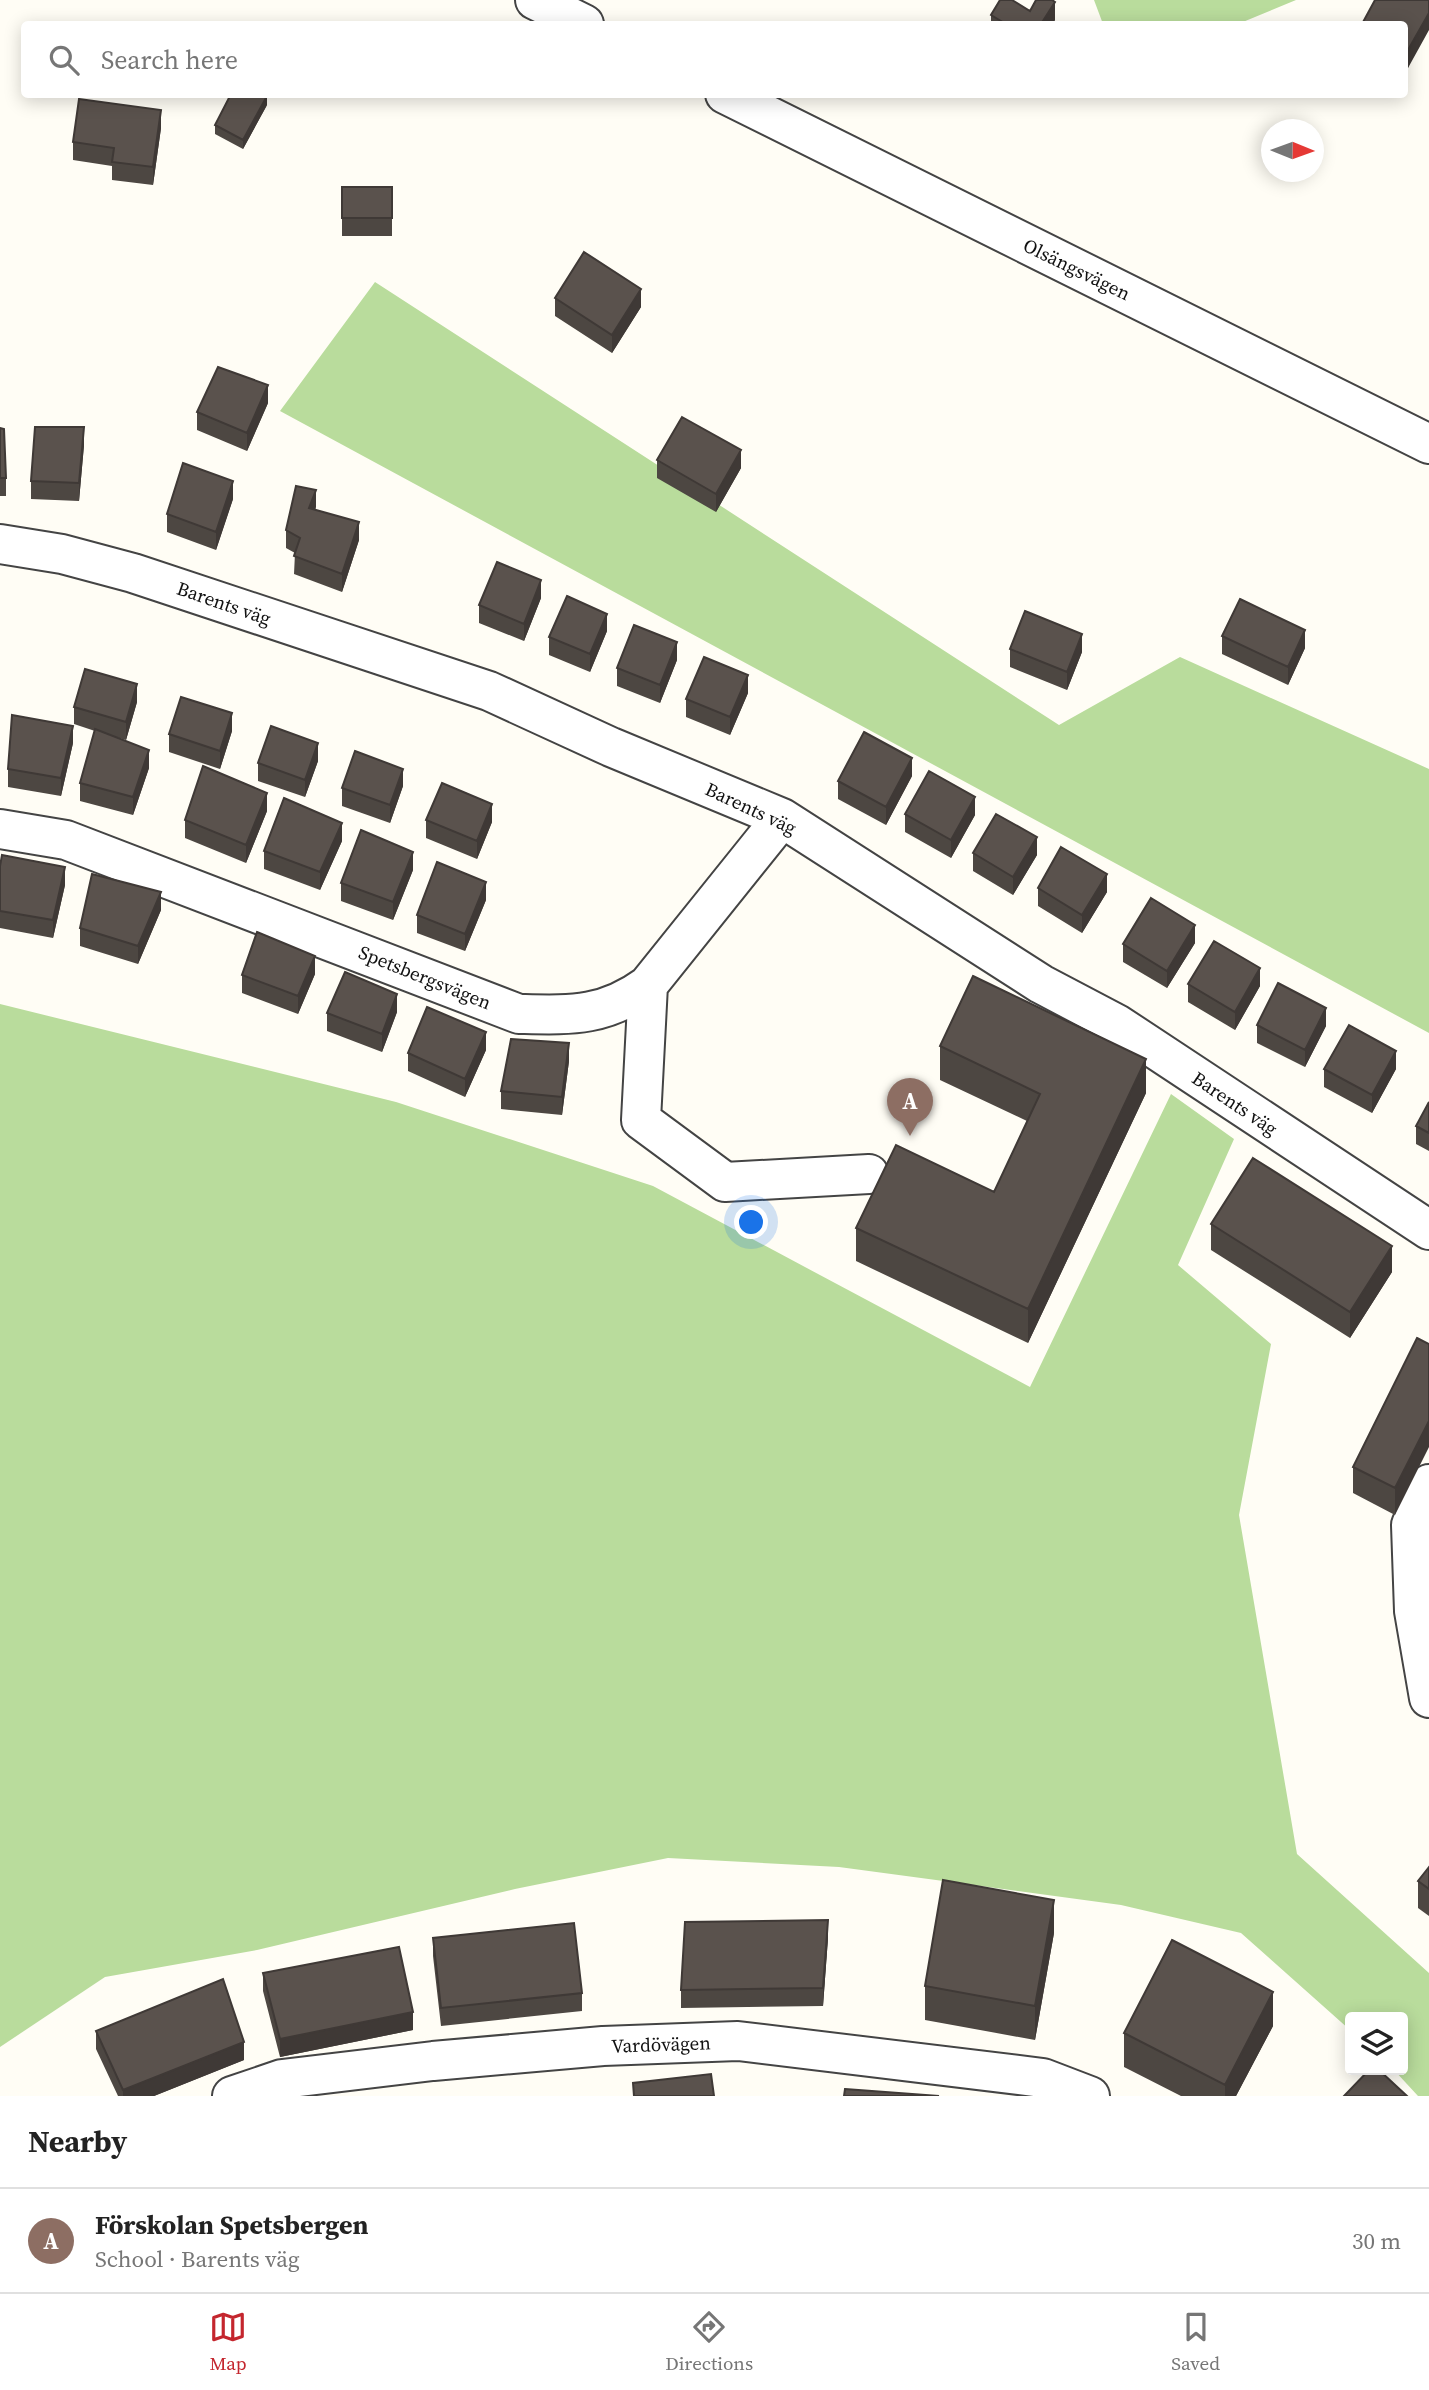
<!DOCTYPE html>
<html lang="en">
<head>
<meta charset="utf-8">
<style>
  :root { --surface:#fff; --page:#f2f2f2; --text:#222; --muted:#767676; --line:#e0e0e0; --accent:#c4262e }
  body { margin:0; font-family:"Source Serif 4",serif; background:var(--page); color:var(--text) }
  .controls { position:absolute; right:21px; bottom:21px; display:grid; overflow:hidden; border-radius:7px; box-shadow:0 4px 18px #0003 }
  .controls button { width:63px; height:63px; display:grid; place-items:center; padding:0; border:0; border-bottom:2px solid var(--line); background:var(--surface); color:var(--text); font:35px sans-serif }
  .compass { position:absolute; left:1261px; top:119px; width:63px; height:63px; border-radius:50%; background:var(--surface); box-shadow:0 4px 18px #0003; rotate:91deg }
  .you { position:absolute; left:752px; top:1223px; width:24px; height:24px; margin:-18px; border:5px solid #fff; border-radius:50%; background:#1a73e8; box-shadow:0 0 0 10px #1a73e833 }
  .badge { display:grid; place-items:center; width:46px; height:46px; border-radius:50%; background:var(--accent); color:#fff; font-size:23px; font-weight:700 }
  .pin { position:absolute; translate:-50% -58px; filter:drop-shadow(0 2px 4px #0008) }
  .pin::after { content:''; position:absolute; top:37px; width:24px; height:21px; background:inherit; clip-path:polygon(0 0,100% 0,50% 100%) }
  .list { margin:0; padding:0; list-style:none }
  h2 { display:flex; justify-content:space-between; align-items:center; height:91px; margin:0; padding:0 28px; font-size:30px }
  h2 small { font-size:23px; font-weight:400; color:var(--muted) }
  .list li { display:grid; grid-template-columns:46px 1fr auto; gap:21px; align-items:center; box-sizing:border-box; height:105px; padding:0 28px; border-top:2px solid var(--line) }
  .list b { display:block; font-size:26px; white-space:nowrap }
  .list p { margin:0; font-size:23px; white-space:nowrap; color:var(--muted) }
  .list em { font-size:23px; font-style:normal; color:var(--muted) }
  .icon { flex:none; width:38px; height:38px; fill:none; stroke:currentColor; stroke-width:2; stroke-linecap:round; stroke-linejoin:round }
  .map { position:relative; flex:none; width:1429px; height:2096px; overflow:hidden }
  .search { position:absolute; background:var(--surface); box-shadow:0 4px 18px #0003; left:21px; right:21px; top:21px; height:77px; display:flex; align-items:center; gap:18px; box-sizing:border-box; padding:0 24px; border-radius:7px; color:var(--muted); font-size:26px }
  .sheet { height:196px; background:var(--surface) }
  nav { display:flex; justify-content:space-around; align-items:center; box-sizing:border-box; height:98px; border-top:2px solid var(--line); background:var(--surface); font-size:19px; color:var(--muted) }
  nav a { display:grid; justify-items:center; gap:4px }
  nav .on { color:var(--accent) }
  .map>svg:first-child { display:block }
</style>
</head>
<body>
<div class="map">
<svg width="1429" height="2096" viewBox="0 0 1429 2096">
  <rect width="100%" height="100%" fill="#fffdf5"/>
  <path fill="#b9dc9c" d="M1094,0h202l-58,24h-135z
    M375,282l684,443 121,-68 249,112v264l-1149,-622z
    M0,1004l396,98 257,84 377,201 141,-293 63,45 -56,126 93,79 -32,171 58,339 132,119v123h-11l-24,-26h9v-53h-53v13l-109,-97 -120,-28 -282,-38 -171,-9 -153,31 -258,61 -152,27 -105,70z"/>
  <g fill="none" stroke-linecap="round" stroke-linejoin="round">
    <g stroke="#444" stroke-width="42">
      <path id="minor" d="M535,0l49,24
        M725,94l704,350
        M0,544l62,10 71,19 356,118 122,56 171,71 259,166 76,40 312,206
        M0,829l66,11 453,174c52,1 85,3 129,-29l134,-167
        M648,985l-7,135 84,62 144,-8
        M1429,1484l-18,41 3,86 15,87
        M232,2096l50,-17 151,-18 170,-15 135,-5 305,37 47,18"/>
    </g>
    <use href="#minor" stroke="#fff" stroke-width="38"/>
  </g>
  <path fill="#4d4742" d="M1429,0l-21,68 -4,-2v-42z
    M1030,11l25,9 -3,4h-61v-9z
    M267,105l-24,44 -28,-15v-9z
    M161,128l-8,57 -41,-5v-14l-39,-6v-18z
    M342,187h50v49h-50z
    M555,298l86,9 -29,46 -57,-37z
    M268,403l-21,48 -50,-21v-18z
    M0,428l6,50v18h-6z
    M84,445l-5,56 -48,-2v-18z
    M657,460l84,8 -25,44 -59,-34z
    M233,499l-17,51 -49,-18v-18z
    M316,507l-1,3 44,30 -17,52 -48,-18 1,-21 -9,-5v-18z
    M541,598l-17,43 -45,-18v-18z
    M607,631l-17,41 -41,-17v-18z
    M1222,636l83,12 -17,37 -66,-31z
    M1010,649l72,3 -15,38 -57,-23z
    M677,660l-17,43 -43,-17v-18z
    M748,693l-18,42 -44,-18v-18z
    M137,702l-11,38 -14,-4 37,32 -16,47 -53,-14v-18l15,-52 -21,-7v-17z
    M232,731l-12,38 -51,-17v-18z
    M73,743l-12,53 -53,-9v-18z
    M318,761l-13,36 -47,-16v-18z
    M912,776l-26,49 -48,-26v-18z
    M403,786l-13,37 -48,-17v-18z
    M267,811l-21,52 -61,-25v-18z
    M905,814l70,1 -24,43 -46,-26z
    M426,820l66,2 -15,37 -51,-21z
    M342,841l-22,49 -56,-21v-18z
    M973,853l64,2 -24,40 -40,-24z
    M0,866l65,19 -12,53 -53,-10z
    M413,870l-20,50 -52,-19v-18z
    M1038,888l69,4 -25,41 -44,-27z
    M486,900l-21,51 -48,-18v-18z
    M161,910l-23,54 -58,-18v-18z
    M1195,943l-28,45 -44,-26v-18z
    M315,974l-17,40 -56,-21v-18z
    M1188,984l72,2 -25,44 -47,-28z
    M397,1012l-15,40 -55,-21v-18z
    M1257,1025l69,1 -21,41 -48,-24z
    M940,1046l206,47 -118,250 -172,-82v-33l138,-36 33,-71 -87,-41z
    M486,1050l-21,47 -57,-26v-18z
    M569,1061l-7,54 -61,-6v-18z
    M1324,1069h72l-24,44 -48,-26z
    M1429,1102v49l-13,-7v-18z
    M1211,1224l181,48 -42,66 -139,-88z
    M1417,1338l-22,177 -42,-22v-26z
    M1429,1867v49l-11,-8v-27z
    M1054,1933l-19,107 -110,-20v-34z
    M433,1938l149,55v18l-141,15 -8,-70z
    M828,1938l-5,68 -142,2v-18z
    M263,1973l150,57 -133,27 -17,-66z
    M1273,2026l-37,70h-55l-57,-29v-34z
    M96,2031l148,29 -90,36h-36l-22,-47z"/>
  <path fill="#3f3936" d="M1055,2v18l-3,4h-11z
    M1429,13v17l-21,38v-18z
    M267,96v9l-24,44v-9z
    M161,110v18l-8,57v-18z
    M641,289v18l-29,46v-18z
    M268,385v18l-21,48v-18z
    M84,427v18l-5,56v-18z
    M741,450v18l-25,44v-18z
    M233,481v18l-17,51v-18z
    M316,490v17l-7,19v-18z
    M359,522v18l-17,52v-18z
    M541,580v18l-17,43v-17z
    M607,614v17l-17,41v-18z
    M1305,630v18l-17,37v-18z
    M1082,634v18l-15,38v-18z
    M677,642v18l-17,43v-18z
    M748,675v18l-18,42v-18z
    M137,684v18l-11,38v-18z
    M232,713v18l-12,38v-18z
    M73,726v17l-12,53v-18z
    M318,743v18l-13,36v-17z
    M149,750v18l-16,47v-18z
    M912,758v18l-26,49v-18z
    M403,769v17l-13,37v-18z
    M267,793v18l-21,52v-18z
    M975,797v18l-24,43v-18z
    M492,804v18l-15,37v-18z
    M342,823v18l-22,49v-18z
    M1037,837v18l-24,40v-18z
    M413,852v18l-20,50v-18z
    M65,867v18l-12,53v-18z
    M1107,874v18l-25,41v-18z
    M486,882v18l-21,51v-17z
    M161,892v18l-23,54v-18z
    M1195,925v18l-28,45v-17z
    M315,956v18l-17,40v-18z
    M1260,968v18l-25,44v-18z
    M397,994v18l-15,40v-18z
    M1326,1008v18l-21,41v-17z
    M486,1032v18l-21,47v-18z
    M569,1043v18l-7,54v-18z
    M1396,1051v18l-24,44v-18z
    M1146,1059v34l-118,250v-34z
    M1392,1246v26l-42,66v-26z
    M1429,1421v26l-34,68v-27z
    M1054,1900v33l-19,107v-34z
    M828,1920v18l-5,68v-18z
    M1273,1992v34l-37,70h-11v-11z
    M413,2012v18l-133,27v-18z
    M244,2042v18l-90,36h-31v-6z"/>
  <path fill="#5a524d" stroke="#3f3936" stroke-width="2" d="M1000,0h12l18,11 6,-11h16l3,2 -14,22h-35l-15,-9z
    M1375,0h54v13l-21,37 -4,-2v-24h-42z
    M231,94h34l2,2 -24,44 -28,-15z
    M79,99l82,11 -8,57 -41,-5 2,-14 -41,-6z
    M342,187h50v31h-50z
    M584,252l57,37 -29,46 -57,-37z
    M218,367l50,18 -21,48 -50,-21z
    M682,417l59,33 -25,44 -59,-34z
    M35,427h49l-5,56 -48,-2z
    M0,428l4,1 2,49h-6z
    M183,463l50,18 -17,51 -49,-18z
    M296,486l20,4 -7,18 50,14 -17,52 -48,-18 6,-18 -14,-8z
    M497,562l44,18 -17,44 -45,-19z
    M567,596l40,18 -17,40 -41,-17z
    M1240,599l65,31 -17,37 -66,-31z
    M1025,611l57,23 -15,38 -57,-23z
    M634,625l43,17 -17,43 -43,-17z
    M704,657l44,18 -18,42 -44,-18z
    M85,669l52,15 -11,38 -52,-15z
    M181,697l51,16 -12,38 -51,-17z
    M12,715l61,11 -12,52 -53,-9z
    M271,726l47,17 -13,37 -47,-17z
    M95,729l54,21 -16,47 -53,-14z
    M864,732l48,26 -26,49 -48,-26z
    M355,751l48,18 -13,36 -48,-17z
    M203,766l64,27 -21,52 -61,-25z
    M929,771l46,26 -24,43 -46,-26z
    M442,783l50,21 -15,37 -51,-21z
    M284,798l58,25 -22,49 -56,-21z
    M996,814l41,23 -24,40 -40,-24z
    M361,830l52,22 -20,50 -52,-19z
    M1061,847l46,27 -25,41 -44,-27z
    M2,855l63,12 -12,53 -53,-9v-45z
    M437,862l49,20 -21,52 -48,-19z
    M92,874l69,18 -23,54 -58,-18z
    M1151,898l44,27 -28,46 -44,-27z
    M257,932l58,24 -17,40 -56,-21z
    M1214,941l46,27 -25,44 -47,-28z
    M345,972l52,22 -15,40 -55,-21z
    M973,976l173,83 -118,250 -172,-81 40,-83 98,47 46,-98 -100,-48z
    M1278,983l48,25 -21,42 -48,-25z
    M427,1007l59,25 -21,47 -57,-26z
    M1349,1025l47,26 -24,44 -48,-26z
    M511,1039l58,4 -7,54 -61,-6z
    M1429,1102v31l-13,-7z
    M1253,1158l139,88 -42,66 -139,-88z
    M1417,1338l12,6v77l-34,67 -42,-21z
    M1429,1867v22l-11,-8z
    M943,1880l111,20 -19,106 -110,-20z
    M828,1920l-5,68 -142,2 4,-68z
    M574,1923l8,70 -141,15 -8,-70z
    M1172,1940l101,52 -48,93 -101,-52z
    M399,1947l14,65 -133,27 -17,-66z
    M223,1979l21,63 -121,48 -27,-59z
    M1369,2070h10l28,26h-63z
    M711,2074l3,22h-80l-1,-13z
    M845,2089l94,7h-95z"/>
  <g text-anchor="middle" stroke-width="7" stroke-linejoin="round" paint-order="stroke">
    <g font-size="19" fill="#111" stroke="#fff">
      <text transform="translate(1077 269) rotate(26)" y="7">Olsängsvägen</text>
      <text transform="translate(224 603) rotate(19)" y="7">Barents väg</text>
      <text transform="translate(751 808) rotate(25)" y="7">Barents väg</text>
      <text transform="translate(425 977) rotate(22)" y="7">Spetsbergsvägen</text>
      <text transform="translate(1235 1103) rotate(34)" y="7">Barents väg</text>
      <text transform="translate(661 2044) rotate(-2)" y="7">Vardövägen</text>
    </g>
  </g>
</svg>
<div class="controls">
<button><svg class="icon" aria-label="layers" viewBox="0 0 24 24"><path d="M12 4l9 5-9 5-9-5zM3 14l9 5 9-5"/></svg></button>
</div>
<svg class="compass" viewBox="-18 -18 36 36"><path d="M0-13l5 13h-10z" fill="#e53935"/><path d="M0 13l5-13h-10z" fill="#767676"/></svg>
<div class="you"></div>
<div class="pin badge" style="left:910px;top:1136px;background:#8d6e63">A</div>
<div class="search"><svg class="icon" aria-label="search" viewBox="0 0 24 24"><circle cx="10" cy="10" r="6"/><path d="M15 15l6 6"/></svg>Search here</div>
</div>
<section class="sheet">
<h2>Nearby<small></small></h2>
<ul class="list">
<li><span class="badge" style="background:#8d6e63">A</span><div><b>Förskolan Spetsbergen</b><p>School · Barents väg</p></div><em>30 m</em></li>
</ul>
</section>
<nav>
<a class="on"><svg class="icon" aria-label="map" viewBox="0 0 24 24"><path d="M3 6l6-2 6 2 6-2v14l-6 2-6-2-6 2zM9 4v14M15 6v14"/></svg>Map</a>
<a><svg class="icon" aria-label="directions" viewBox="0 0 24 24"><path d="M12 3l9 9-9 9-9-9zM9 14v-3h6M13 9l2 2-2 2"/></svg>Directions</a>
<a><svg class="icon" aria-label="saved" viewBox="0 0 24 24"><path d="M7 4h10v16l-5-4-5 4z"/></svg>Saved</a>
</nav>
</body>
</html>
